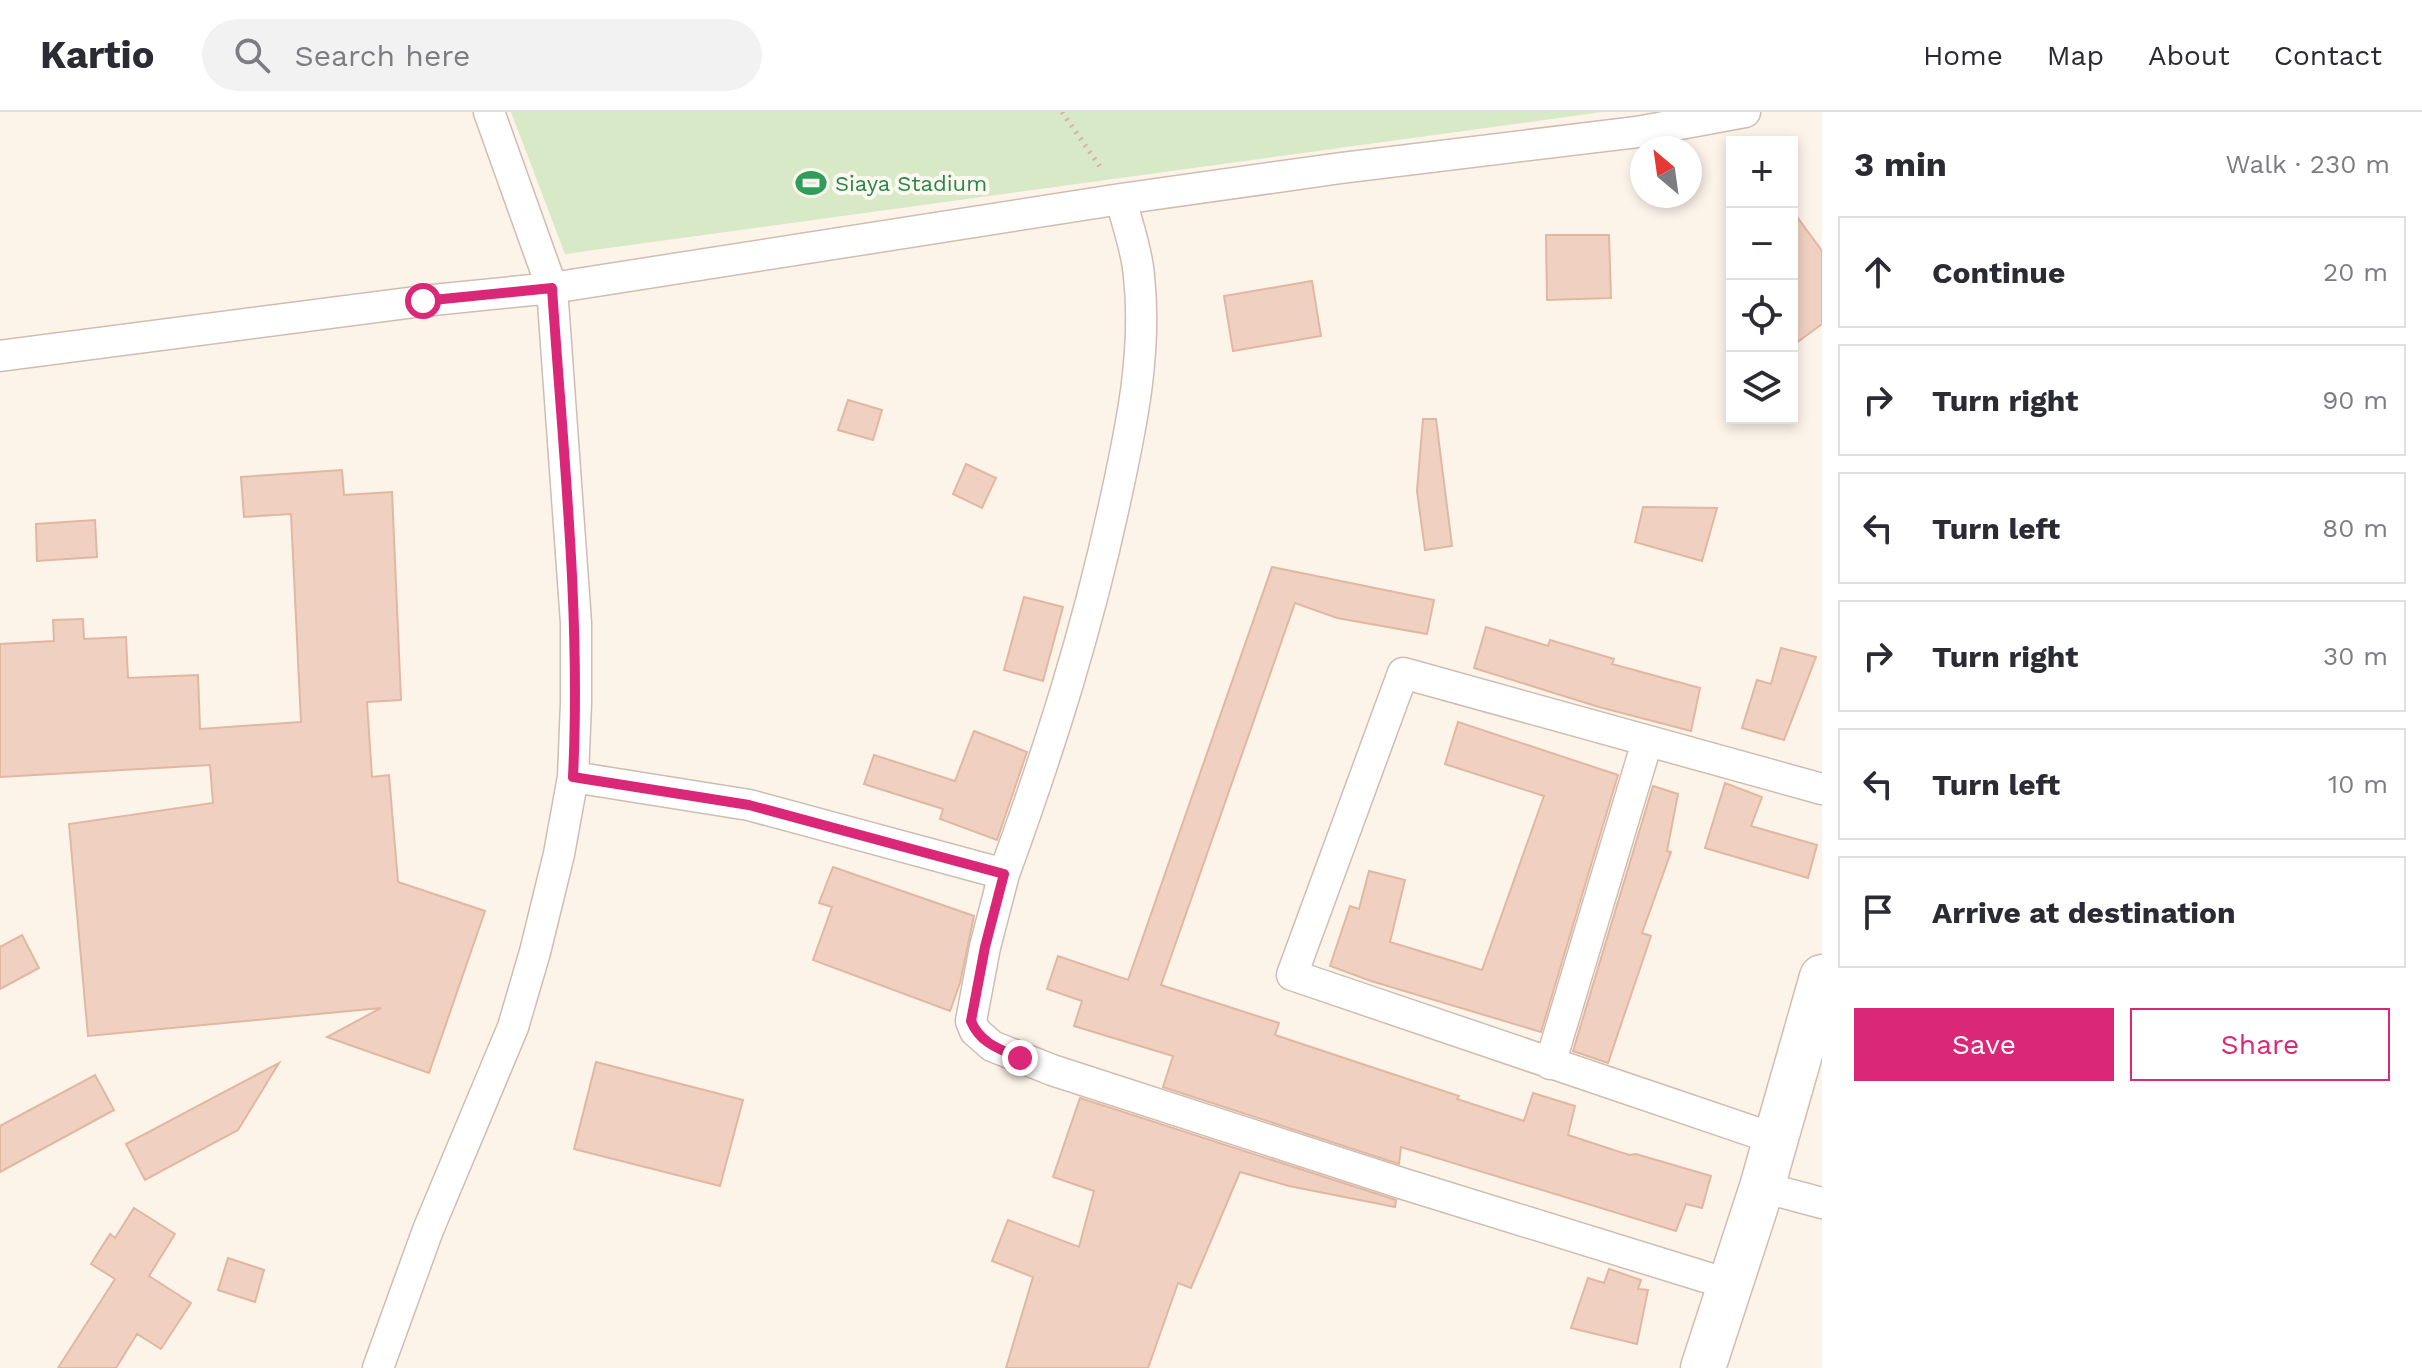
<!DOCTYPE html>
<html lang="en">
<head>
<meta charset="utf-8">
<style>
  :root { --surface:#fff; --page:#f2f2f3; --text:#2b2b33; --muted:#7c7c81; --line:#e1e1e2; --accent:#db2777 }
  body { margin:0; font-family:"Work Sans",sans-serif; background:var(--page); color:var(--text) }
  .controls { position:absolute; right:24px; top:24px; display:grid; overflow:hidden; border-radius:0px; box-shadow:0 4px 12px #0003 }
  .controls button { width:72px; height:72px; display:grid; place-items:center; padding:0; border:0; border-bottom:2px solid var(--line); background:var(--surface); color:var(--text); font:40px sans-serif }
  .compass { position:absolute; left:1630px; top:24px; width:72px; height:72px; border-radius:50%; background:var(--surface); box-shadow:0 4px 12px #0003; rotate:331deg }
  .stop { position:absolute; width:24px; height:24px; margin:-18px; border:6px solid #db2777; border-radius:50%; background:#fff }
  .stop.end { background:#db2777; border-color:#fff; box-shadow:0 2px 8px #0008 }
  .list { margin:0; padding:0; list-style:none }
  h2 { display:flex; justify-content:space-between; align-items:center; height:104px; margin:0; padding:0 32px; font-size:34px }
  h2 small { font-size:26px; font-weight:400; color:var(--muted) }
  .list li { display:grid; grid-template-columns:52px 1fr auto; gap:24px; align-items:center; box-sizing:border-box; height:112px; margin:0 16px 16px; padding:0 16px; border:2px solid var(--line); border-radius:0px }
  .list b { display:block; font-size:30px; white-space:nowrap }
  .list em { font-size:26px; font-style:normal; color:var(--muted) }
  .actions { display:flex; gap:16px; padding:24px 32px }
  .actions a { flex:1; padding:18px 0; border:2px solid var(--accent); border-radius:0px; text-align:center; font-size:28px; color:var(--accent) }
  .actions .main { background:var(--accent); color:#fff }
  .icon { flex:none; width:44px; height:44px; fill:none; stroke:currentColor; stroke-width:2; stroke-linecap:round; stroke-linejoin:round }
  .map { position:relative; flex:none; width:1822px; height:1256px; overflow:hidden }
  header { display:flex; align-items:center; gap:48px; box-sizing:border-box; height:112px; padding:0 40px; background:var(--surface); border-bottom:2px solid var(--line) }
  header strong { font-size:38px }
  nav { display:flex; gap:44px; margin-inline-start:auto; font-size:28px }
  .search { width:560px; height:72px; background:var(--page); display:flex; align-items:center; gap:20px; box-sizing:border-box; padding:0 28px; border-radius:44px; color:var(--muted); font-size:30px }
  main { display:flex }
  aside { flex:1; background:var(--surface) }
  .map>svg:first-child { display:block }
</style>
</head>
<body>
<header>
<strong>Kartio</strong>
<div class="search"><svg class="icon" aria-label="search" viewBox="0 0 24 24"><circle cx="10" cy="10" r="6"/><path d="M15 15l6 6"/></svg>Search here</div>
<nav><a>Home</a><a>Map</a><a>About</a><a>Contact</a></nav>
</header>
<main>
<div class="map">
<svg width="1822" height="1256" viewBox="0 0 1822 1256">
  <rect width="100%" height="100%" fill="#fcf3e9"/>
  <path fill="#d7e9c7" d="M511,0h1091l-1037,142z"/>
  <path fill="#f0d1c1" stroke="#e2b7a2" stroke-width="2" d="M1792,98l30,41v73l-30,22z
    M1546,123h63l2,63 -64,2z
    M1312,169l9,55 -88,15 -9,-55z
    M848,288l34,10 -9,30 -35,-10z
    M1423,307h13l16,127 -27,4 -8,-59z
    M966,352l30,14 -14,30 -29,-14z
    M342,358l2,25 48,-3 9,208 -34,2 5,75 17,-2 9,107 87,29 -56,162 -102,-36 54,-29 -293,28 -19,-212 144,-21 -3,-38 -210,12v-133l54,-3 -1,-21 30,-1 1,20 42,-2 2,41 70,-3 2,54 101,-7 -10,-208 -47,3 -3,-40z
    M1643,395l74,1 -15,53 -67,-19z
    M95,408l2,37 -60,4 -1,-37z
    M1272,455l162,33 -7,34 -90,-16 -42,-15 -134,382 118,38 -4,12 184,61 -2,3 67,22 9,-28 42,13 -7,29 61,20 7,-1 75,22 -9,32 -16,-4 -10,27 -275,-84 -2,17 -236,-77 10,-31 -99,-30 8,-25 -35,-12 11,-33 70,24z
    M1024,485l39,10 -20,74 -39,-11z
    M1486,515l62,19 2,-6 64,19 -2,5 88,24 -9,43 -92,-24 -125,-39z
    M1781,536l35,9 -32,83 -42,-12 15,-48 14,4z
    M1458,610l160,53 -77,257 -170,-51 -41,-15 20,-60 9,3 10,-38 36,9 -15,62 92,28 62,-174 -99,-32z
    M974,619l53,21 -30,88 -57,-21 3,-10 -79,-25 10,-29 81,26z
    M1725,671l37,14 -11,29 66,19 -9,33 -103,-30z
    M1653,674l25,8 -11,57 4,1 -29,81 9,3 -43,127 -35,-12z
    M833,755l141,49 -14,67 -10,28 -137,-51 19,-53 -13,-4z
    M22,823l17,33 -39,21v-42z
    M596,950l147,38 -23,86 -146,-37z
    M279,951l-41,67 -93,50 -19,-36z
    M95,963l19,35 -114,62v-46z
    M1080,986l316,102 -1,7 -106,-21 -49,-14 -49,116 -13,-5 -30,85h-142l27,-91 -41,-16 16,-41 71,27 15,-56 -41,-14z
    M134,1096l41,26 -26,42 42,27 -30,46 -24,-15 -21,34h-58l57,-89 -24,-15 19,-30 5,4z
    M228,1146l36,12 -9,32 -37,-12z
    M1609,1157l32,11 -3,9 10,1 -11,54 -66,-16 17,-50 16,5z"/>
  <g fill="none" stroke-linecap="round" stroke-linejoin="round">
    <g stroke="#d0bdb1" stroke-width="33">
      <path id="minor" d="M0,244l423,-55 129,-13 569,-89 220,-31 296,-36 108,-20
        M573,665l176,28 255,69 -19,73 -14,74 4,10 17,15 60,24 352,114 327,101
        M1004,762c46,-126 84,-246 112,-377 16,-73 31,-146 23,-221 -2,-26 -12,-52 -18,-77
        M1550,952l97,-322
        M1775,1027l-483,-164 111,-302 419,116
        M1762,1075l60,16
        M378,1256l50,-138 85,-203 22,-75 24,-98 14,-77 3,-74v-80l-24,-335 -63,-176"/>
    </g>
    <g stroke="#d3bdaf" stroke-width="47">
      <path id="secondary" d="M1703,1256l59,-181 60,-210"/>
    </g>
    <path stroke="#d6b4a4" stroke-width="5" stroke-dasharray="2 6" stroke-linecap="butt" d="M1062,0l39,56"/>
    <use href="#minor" stroke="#fff" stroke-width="30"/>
    <use href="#secondary" stroke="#fff" stroke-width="44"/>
  </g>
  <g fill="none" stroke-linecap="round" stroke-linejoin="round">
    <path stroke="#db2777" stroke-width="10" d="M423,189l129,-13c11,164 29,325 21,489l176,28 255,69 -19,73 -14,74c9,22 28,28 49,37"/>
  </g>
  <defs>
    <g id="stadium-bare" transform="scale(2.4)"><path d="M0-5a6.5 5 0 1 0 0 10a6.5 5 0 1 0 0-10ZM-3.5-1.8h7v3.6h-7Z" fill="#2e9e5b" stroke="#fef8ef" stroke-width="2.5" paint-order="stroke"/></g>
  </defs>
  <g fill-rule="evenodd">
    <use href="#stadium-bare" x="811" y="71"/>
  </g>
  <g text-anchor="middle" stroke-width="8" stroke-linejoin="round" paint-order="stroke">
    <g font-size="22" fill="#27864d" stroke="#fef8ef" text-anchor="start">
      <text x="835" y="79">Siaya Stadium</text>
    </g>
  </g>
</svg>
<div class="controls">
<button>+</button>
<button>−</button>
<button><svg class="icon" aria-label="locate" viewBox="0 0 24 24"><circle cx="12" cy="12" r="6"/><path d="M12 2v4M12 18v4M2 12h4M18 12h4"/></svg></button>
<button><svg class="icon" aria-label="layers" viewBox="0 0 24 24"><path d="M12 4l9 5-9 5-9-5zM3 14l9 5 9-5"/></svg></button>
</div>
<svg class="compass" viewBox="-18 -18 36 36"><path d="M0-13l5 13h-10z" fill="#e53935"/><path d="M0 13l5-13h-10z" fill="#7c7c81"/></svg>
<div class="stop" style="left:423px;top:189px"></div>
<div class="stop end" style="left:1020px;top:946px"></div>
</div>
<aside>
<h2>3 min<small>Walk · 230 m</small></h2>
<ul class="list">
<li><svg class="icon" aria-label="ahead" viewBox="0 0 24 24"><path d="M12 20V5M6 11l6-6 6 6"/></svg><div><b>Continue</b></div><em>20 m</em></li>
<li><svg class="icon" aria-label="right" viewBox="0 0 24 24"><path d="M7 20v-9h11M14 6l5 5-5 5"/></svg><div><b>Turn right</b></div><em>90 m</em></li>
<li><svg class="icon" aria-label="left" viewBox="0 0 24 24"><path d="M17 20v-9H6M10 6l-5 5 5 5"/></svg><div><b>Turn left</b></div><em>80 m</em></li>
<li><svg class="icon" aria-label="right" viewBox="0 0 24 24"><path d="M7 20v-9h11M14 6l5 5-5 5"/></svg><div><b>Turn right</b></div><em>30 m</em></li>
<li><svg class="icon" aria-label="left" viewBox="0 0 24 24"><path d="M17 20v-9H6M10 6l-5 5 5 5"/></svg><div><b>Turn left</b></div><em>10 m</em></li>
<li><svg class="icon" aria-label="arrive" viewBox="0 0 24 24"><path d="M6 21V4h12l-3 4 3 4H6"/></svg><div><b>Arrive at destination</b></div></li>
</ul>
<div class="actions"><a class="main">Save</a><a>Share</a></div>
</aside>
</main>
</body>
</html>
